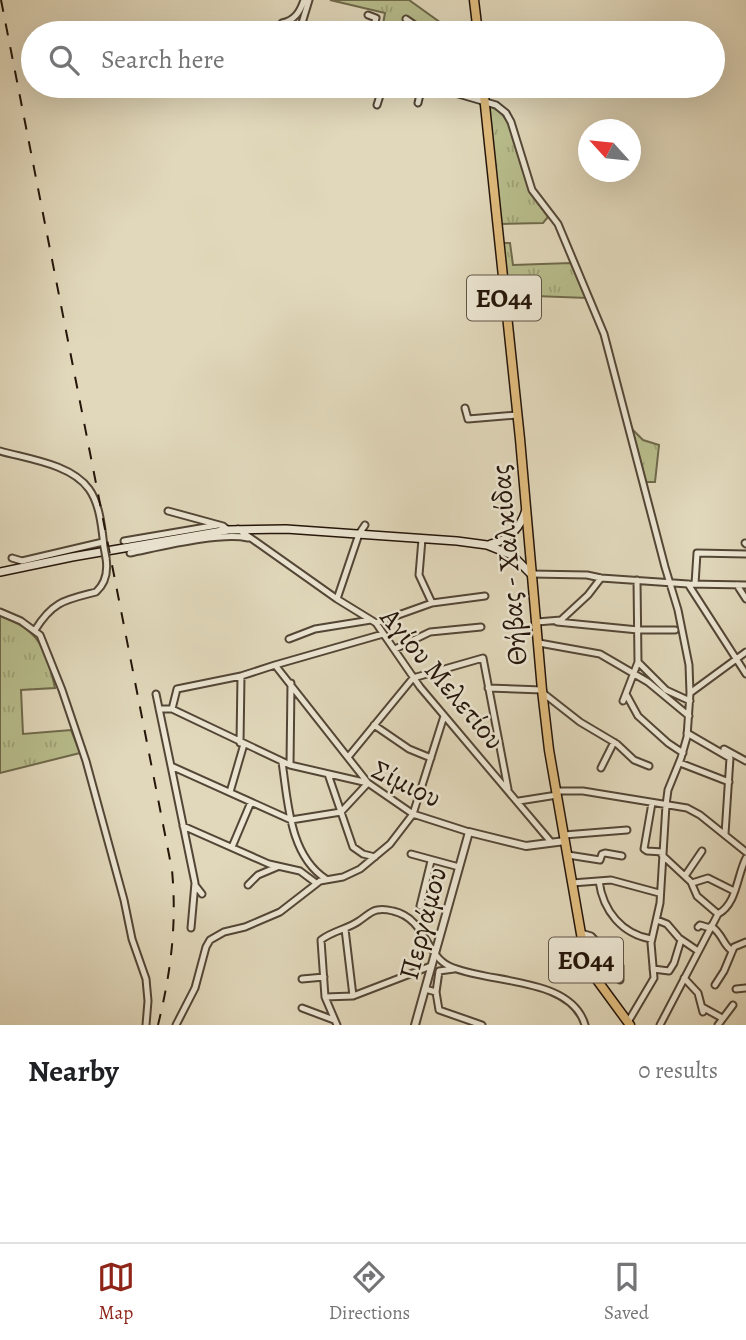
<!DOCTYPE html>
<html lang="en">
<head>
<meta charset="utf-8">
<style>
  :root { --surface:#fff; --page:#f6f6f6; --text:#202124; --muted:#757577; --line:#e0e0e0; --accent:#8f2418 }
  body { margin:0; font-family:Alegreya,serif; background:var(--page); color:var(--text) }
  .compass { position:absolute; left:578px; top:119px; width:63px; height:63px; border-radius:50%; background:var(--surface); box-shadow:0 7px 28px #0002; rotate:297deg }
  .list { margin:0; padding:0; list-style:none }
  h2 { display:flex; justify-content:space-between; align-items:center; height:91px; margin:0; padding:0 28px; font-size:30px }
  h2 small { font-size:23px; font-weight:400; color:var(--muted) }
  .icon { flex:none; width:38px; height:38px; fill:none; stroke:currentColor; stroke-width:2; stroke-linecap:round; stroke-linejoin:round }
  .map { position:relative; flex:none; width:746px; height:1025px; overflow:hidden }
  .search { position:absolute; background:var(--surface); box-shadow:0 7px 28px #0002; left:21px; right:21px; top:21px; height:77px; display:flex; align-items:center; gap:18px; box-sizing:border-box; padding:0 24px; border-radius:38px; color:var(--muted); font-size:26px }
  .sheet { height:217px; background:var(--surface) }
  nav { display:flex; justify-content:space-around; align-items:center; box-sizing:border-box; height:98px; border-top:2px solid var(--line); background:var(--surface); font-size:19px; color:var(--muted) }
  nav a { display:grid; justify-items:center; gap:4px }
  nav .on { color:var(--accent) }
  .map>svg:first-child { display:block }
</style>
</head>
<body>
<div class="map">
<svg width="746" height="1025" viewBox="0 0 746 1025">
  <defs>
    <pattern id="grass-tufts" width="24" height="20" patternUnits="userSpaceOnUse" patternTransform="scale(1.75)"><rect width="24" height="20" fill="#b8bd8c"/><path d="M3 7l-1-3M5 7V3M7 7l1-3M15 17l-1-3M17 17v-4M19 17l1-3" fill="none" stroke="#9ea277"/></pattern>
  </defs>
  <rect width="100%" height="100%" fill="#e1d8bb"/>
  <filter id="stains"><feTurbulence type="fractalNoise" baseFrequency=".00286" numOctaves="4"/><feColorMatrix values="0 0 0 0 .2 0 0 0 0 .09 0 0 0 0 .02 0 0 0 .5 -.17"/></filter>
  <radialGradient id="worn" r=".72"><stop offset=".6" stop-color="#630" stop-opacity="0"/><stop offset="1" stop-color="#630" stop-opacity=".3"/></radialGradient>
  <path fill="url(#grass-tufts)" stroke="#6e694b" stroke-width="2" d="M330,0h79l46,33h-27l-19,-14c-10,3 -16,10 -26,5l2,-11z
    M488,106c29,6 31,60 42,84 5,10 12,18 18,27l-5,6 -42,1z
    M503,243h7l3,22 58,-2 16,35 -80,-3z
    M632,429l11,11 16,5 -4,37h-9z
    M0,616c39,13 47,34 55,72l-34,2 2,44 48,-4 9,23 -80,20z"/>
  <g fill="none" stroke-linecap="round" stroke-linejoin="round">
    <g stroke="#534636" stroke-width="9">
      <path id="minor" d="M368,15l8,3 -4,15
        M406,19l13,9 1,5
        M278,33l4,-10c13,-3 18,-11 22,-23
        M299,33l10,-33
        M325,33v-1
        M198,86l48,4 3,-4
        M431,86l65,19 10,8 5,9 21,68 26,34 46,110 61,233 13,43 11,55 1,28 -3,44 -6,21 -13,32 -2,15 -6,98 -9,40 3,35 -26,44
        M418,103l4,-17
        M377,105l6,-19
        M465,408l3,11 49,-4
        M0,451c28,8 71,13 89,38 11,15 13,40 15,58
        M168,511l55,15 5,4
        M238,529l99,70 39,24 44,64 131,155
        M422,539l-3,36 13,28
        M124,541l94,-16
        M745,543l1,1
        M130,553c30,-6 89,-21 118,-15
        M12,558l10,3 81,-19
        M531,574l56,1 14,3 87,6 58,1
        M688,584l58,90
        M695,584l2,-31 49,1
        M737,585l9,14
        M337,599l22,-65 6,-9
        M0,612l21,9 19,14 22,55 24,71 38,139 8,39 14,40 2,22 -2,24
        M537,622l24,-2 27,-25 13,-17
        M557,622l81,8h37
        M376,623l56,-20 53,-7
        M35,630c18,-29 30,-30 61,-38 10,-9 12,-21 10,-34
        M289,639l26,-10 56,-9
        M539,643l61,11 48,28 41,34
        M395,649l35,-17 51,-5
        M638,662l28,28 24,11
        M275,665l108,-31
        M488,688l54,2
        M543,693l37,29 37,22 17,16 15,6
        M690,693l56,-41
        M156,694l15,72 120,54 50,-8 27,-29 -93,-118 -34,11 -64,13 -5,20
        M626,694l12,22 30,27 15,10
        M623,701l15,-39 -1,-82
        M159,709h13l118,56 78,18 45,31 56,18
        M374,725l35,24 22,9
        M687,733l43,25 -5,76
        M240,743l1,-67
        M724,749l22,12
        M349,756l64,-78 70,-20 25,131
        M282,762c6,39 7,93 44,117
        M680,763l49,19
        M290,765l1,-82
        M171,766l24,117 -4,45
        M601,768l13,-26
        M328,774l25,73 10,7 12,3
        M557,791h26l104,17 13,7 46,37
        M230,792l14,-48
        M519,801l38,-6
        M652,803l-8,46 3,2 16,1
        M183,826l86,38 31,7 16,12
        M564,835l63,-5
        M232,847l19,-45
        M411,854l48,13
        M568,855l32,5 2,-6 3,-1 17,3
        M685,876l17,-25
        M599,881c4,30 23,53 52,58
        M572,883l39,-3 48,13
        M692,883l16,-5 26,13
        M195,885l7,9
        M248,885l10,-10 19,-8
        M420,906l11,-45
        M718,914c19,-10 19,-39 28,-56
        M657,920l10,4 12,14 19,13
        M711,926c12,8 11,18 21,25
        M698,927l2,-2 10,3
        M345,929l8,67
        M581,933l10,3 29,30v14
        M653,969l16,2 5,-8 7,-23
        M684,978l14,15 5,19
        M302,979l22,-2
        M715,985l9,-14 10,-24 12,-5
        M425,989l11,3 3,18 43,15
        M736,989l10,-1
        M436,992l3,-21 15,-2
        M325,997l28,-1 78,-30
        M702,1007l20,11
        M302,1008l32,12
        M176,1025l19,-37 11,-41 4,-7 14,-8 21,-5 35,-15 40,-31 23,-4 17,-8 30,-25 23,-30 31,-98
        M337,1025l-12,-28 -4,-57c11,-9 27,-11 38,-19 6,-4 12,-10 18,-11 5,-1 12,0 16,1 32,7 33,44 56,55 38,18 122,10 136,59
        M660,1025l58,-111 -21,-18 -6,-14 -29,-27
        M718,1025l15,-20"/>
    </g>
    <g stroke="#534636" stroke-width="10">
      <path id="tertiary" d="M415,1025l54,-193 57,14 39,-5"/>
    </g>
    <g stroke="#24150a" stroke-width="10">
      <path id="secondary" d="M491,544c19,-4 29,-16 35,-34
        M0,572l72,-15 156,-27 58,-1 171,12 30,4 25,10 19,19"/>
    </g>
    <g stroke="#24150a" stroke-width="11">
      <path id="primary" d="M474,0l4,33
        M483,86l37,353 22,251 7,60 35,201 13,29 33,45"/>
    </g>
    <use href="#minor" stroke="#ece6d3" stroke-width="5"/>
    <use href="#tertiary" stroke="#ece6d3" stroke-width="6"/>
    <use href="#secondary" stroke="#ece6d3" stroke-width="7"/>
    <use href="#primary" stroke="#e0bc7e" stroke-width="8"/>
    <path stroke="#24150a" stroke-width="2" stroke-dasharray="12 12" stroke-linecap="butt" d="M1,0l171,870c5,54 -1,102 -14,155"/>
    <g stroke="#534636" stroke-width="9" stroke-linecap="butt">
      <path id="minor-bridge" d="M104,547l2,11"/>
    </g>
    <use href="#minor-bridge" stroke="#ece6d3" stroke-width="5"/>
  </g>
  <g text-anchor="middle" stroke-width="5" stroke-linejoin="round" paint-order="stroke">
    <g fill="#ece6d3" stroke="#605446" stroke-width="2">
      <rect x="467" y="275.5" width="74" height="45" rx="5"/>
      <rect x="549" y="937.5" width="74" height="45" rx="5"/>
    </g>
    <g font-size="26" font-weight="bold" fill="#24150a">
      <text x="504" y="307">ΕΟ44</text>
      <text x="586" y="969">ΕΟ44</text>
    </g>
    <g font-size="28" fill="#24150a" stroke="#ece6d3">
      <text transform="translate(508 565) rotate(-95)" y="10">Θήβας - Χαλκίδας</text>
      <text transform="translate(443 678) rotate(50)" y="10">Αγίου Μελετίου</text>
      <text transform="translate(407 783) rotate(26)" y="10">Σίμιου</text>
      <text transform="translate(422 923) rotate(-75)" y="10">Περγάμου</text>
    </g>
  </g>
  <rect width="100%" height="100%" filter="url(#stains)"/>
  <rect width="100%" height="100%" fill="url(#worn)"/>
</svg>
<svg class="compass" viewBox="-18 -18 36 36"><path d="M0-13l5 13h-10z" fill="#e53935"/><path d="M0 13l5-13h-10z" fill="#757577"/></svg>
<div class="search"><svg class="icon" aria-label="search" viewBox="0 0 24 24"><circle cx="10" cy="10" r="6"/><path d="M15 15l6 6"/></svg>Search here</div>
</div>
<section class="sheet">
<h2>Nearby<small>0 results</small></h2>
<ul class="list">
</ul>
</section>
<nav>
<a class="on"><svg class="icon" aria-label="map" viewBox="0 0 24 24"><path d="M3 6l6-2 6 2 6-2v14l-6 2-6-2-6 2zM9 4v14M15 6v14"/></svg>Map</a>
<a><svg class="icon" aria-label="directions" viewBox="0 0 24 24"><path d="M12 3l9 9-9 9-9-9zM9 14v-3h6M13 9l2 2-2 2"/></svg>Directions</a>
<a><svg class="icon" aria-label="saved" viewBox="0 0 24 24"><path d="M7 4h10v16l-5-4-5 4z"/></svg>Saved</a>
</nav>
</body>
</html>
